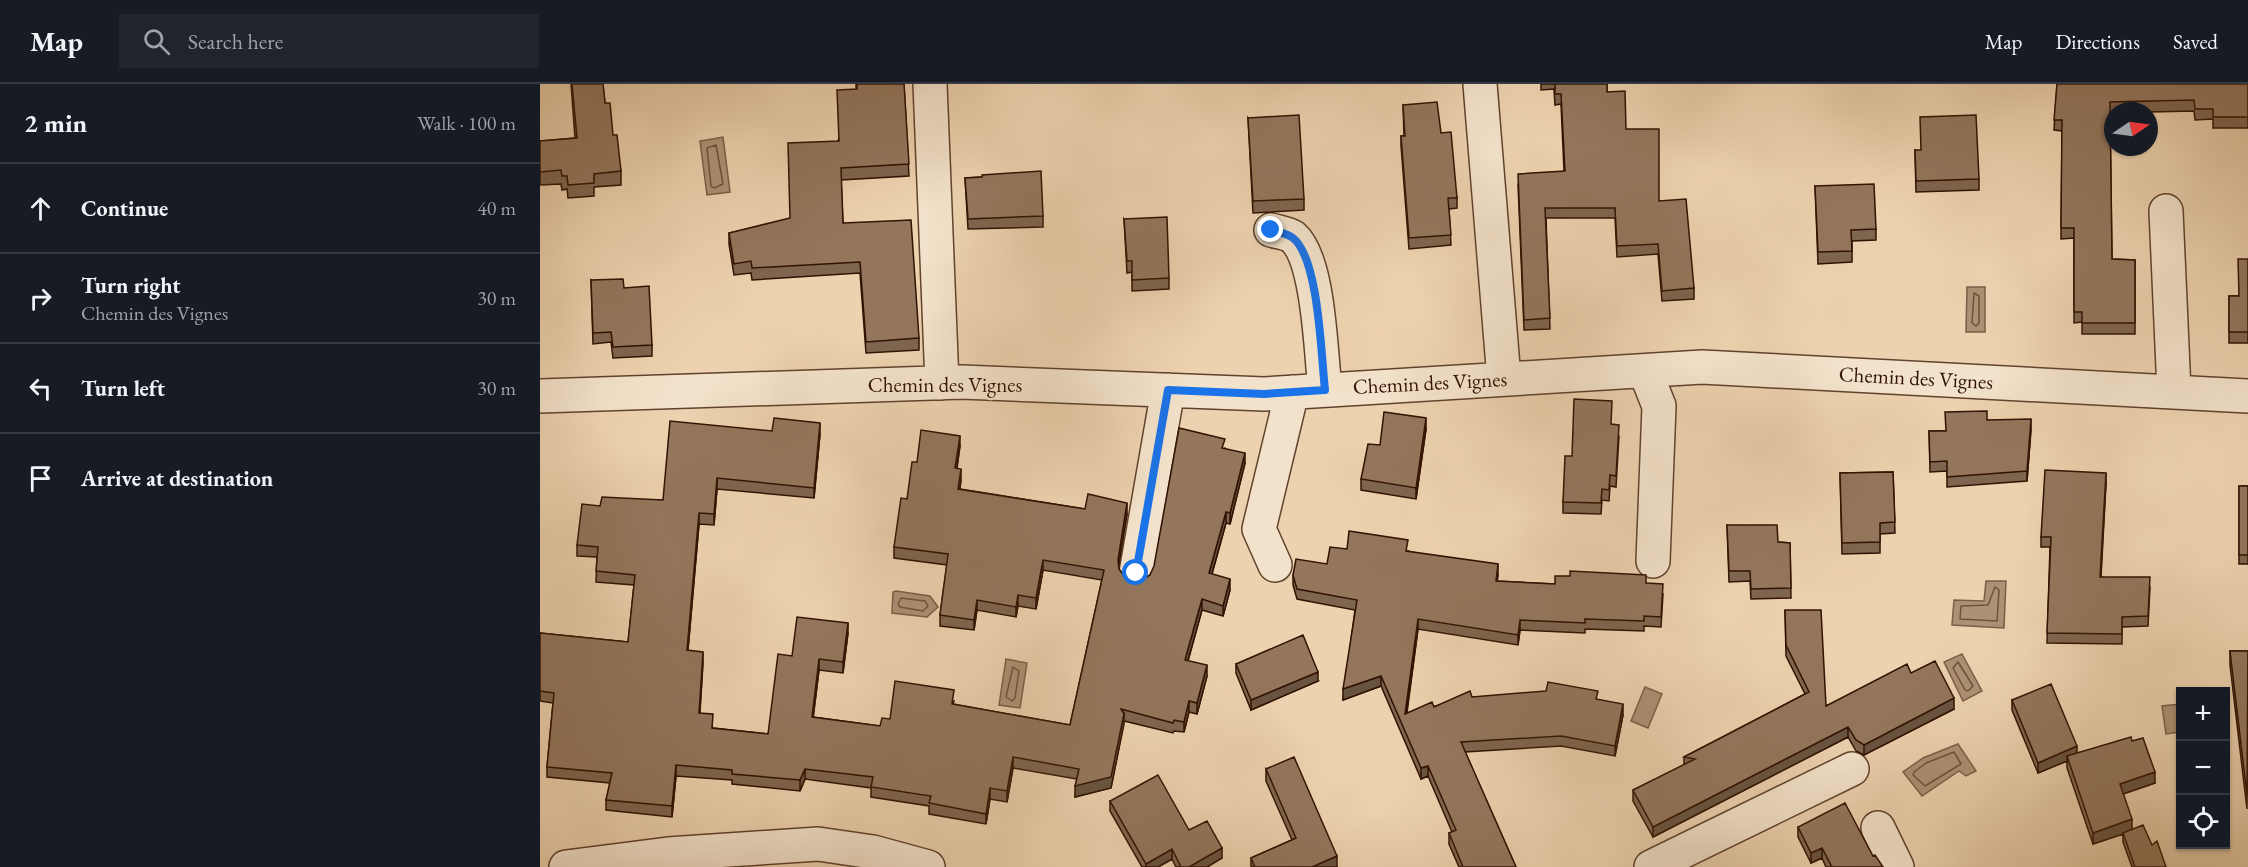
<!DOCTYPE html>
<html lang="en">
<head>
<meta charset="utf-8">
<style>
  :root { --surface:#171b24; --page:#20242c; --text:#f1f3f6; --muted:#9ea1a6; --line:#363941 }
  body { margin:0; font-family:"EB Garamond",serif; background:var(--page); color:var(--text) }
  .controls { position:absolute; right:18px; bottom:18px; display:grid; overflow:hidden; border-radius:0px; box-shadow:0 2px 4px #0004 }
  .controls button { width:54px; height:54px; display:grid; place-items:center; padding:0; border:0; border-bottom:2px solid var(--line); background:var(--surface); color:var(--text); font:30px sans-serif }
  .compass { position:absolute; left:1564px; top:18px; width:54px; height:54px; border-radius:50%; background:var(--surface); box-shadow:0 2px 4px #0004; rotate:77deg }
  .stop { position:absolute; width:18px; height:18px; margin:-14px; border:4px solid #1a73e8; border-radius:50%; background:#fff }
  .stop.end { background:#1a73e8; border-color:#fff; box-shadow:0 2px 6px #0008 }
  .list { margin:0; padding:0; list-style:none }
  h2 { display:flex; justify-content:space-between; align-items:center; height:78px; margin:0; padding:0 24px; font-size:26px }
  h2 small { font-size:20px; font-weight:400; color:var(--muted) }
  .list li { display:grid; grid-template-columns:39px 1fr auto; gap:18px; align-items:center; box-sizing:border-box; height:90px; padding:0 24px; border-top:2px solid var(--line) }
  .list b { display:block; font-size:22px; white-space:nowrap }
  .list p { margin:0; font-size:20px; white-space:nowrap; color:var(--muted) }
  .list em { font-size:20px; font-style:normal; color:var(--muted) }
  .icon { flex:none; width:33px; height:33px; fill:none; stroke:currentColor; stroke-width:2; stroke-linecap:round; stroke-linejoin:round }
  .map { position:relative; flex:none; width:1708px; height:783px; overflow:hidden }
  header { display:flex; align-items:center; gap:36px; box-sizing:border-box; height:84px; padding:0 30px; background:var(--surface); border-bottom:2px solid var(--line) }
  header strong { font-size:28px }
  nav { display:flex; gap:33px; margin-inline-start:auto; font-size:21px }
  .search { width:420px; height:54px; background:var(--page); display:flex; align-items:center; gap:15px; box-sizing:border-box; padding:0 21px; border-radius:0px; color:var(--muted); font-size:22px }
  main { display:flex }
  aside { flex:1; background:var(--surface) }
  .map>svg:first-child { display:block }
</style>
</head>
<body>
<header>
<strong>Map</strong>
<div class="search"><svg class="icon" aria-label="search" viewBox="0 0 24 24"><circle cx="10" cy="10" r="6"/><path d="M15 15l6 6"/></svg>Search here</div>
<nav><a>Map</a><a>Directions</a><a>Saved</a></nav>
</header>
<main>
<aside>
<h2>2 min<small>Walk · 100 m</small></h2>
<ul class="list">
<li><svg class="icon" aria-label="ahead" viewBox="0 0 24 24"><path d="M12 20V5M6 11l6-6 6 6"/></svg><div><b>Continue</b></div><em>40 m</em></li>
<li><svg class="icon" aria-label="right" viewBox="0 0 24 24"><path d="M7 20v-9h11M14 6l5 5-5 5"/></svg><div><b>Turn right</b><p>Chemin des Vignes</p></div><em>30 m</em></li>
<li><svg class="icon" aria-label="left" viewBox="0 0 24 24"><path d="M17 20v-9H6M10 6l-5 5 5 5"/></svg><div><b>Turn left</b></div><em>30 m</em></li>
<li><svg class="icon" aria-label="arrive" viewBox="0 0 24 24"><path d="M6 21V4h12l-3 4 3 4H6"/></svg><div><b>Arrive at destination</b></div></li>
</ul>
</aside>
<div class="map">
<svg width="1708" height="783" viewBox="0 0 1708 783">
  <rect width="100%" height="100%" fill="#edd2af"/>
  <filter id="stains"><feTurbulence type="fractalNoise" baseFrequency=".00333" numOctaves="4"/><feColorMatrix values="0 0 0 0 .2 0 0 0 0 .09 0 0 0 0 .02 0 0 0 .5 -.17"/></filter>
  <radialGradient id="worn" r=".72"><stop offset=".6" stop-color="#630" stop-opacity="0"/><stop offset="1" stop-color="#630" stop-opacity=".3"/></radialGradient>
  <path fill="#ad9174" stroke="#7c5e46" stroke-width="1.5" d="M183,53l7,55 -23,3 -7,-54z
    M1427,203h18v45h-19z
    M1446,497h20l-2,47 -52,-3 2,-25 30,1z
    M356,507l34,5 8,11 -11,10 -35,-4 1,-21z
    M1422,570l20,37 -19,10 -19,-39z
    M466,575l21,4 -7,45 -21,-3z
    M1105,603l17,7 -14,34 -17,-7z
    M1640,620v28l-14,2 -4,-28z
    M1418,660l18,27 -10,5 -7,-5 -37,25 -19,-24 20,-14z"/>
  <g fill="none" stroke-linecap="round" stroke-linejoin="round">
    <path stroke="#70523b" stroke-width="1.5" d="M176,61l7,39 -9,4 -3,-2 -4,-38z
      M1434,209l5,3v27l-3,3 -4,-3z
      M1455,503l4,3 -2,31 -37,-2 1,-13 27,-1z
      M361,514l24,3 3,5 -5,5 -23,-4 -2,-3z
      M1418,578l15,24 -5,5 -3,-1 -12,-22z
      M473,583l6,4 -4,27 -3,3 -6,-4z
      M1414,668l7,12 -36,22 -12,-11 1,-3 12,-9z"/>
    <g stroke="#61422d" stroke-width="36">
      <path id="minor" d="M390,0l12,299
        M940,0l24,295
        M1626,127l8,180
        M731,146c6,2 16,3 22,7 26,22 28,118 32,153
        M1105,287l14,35 -6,155
        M0,312l422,-14 302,12 438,-27 546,29
        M735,481l-16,-36 33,-137
        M596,489l32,-183
        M1338,744l19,39
        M26,783l102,-13 150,-10 55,8 55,15
        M1111,783l201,-98"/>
    </g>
    <use href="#minor" stroke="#f3e2cb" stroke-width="33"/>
  </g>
  <path fill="#7e654f" stroke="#321202" stroke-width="1.5" d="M31,0h32l2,19 16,68v14l-27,2v9l-26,2 -1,-9 -5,1 -1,-6 -21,1v-44l35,-3z
    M316,0h48l5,92 -68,4 2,43 76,115v12l-53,3 -6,-80 -108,7 -1,-7 -17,2 -5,-31v-11l61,-14 48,-78 18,-52z
    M1001,0h66v8l52,109 35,87v11l-32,2 -4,-47 -41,3 -2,-39h-69l4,111 -26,1 -6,-146 46,-13 -3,-67 -6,1 -1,-16 -13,1z
    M1517,0h191v44h-35v-9l-18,1 -1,-9 -45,1 -36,-1v2h-3l2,146 23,1v74h-53v-12l-8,1v-85l-13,1 1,-108 -8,-1z
    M863,21l38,28 16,65v10l-8,1 2,36 -42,4 -8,-103v-10h3z
    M708,34l56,81v11l-51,3z
    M1375,66l64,29v11l-63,2z
    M442,93l61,39v11l-75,2 -3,-51z
    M1275,102l61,43v11l-24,1v21l-34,2z
    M584,135l45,59v11l-37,2v-19l-5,1z
    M1708,175v84h-19v-47h10z
    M51,196l61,65v11l-39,2 -2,-16 -18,2z
    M1447,336l44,9 -4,52 -80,6v-16l-17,1 -1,-41h16z
    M1071,340l8,12 -3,51 -6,-1 -1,15 -7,-1 -1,14 -38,-1v-11l9,-46z
    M886,345l-10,70 -55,-9v-11z
    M232,347l48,3 -6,64 -97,-9 -3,36 -15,-1 -11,126 15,12 -3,51 13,15 55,6 24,-78 56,-23 -5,40 -24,-3 -6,47 67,9 10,-7 64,-18 -1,3 117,21 32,-145 -59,-10 -7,39 -18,-3 -2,11 -39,-7 -3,20 -34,-4v-11l7,-50 -53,-7v-11l23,-85 43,-16 -3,23 4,11 -1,9 125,20 42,5 -9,52 1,3 5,7 9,5 9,-1 8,-5 75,-127 20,15 -15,61 -4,-1 -14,51 18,16 -7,26 -21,-6 -14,51 19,15 -10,38 -8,-2 -5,20 -10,-1 -1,2 -49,-12 -13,67 -36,9 2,-18 -64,-11 -6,34 -17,-3 -4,25 -57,-10v-8l-58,-9v-9l-66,-9 -5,12 -68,-7v-4l-56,-4 -4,41 -66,-7v-10l4,-17 -63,-6v-10l6,-64 -13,-2v-68l88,9 6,-57 -38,-3 1,-25 -20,-1v-11l23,-39 63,-6z
    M1353,388l2,61 -15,1v19l-38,1 -2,-81z
    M1566,399l-5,94 49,10 -2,39 -26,1v17l-75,-1 3,-96h-9v-10z
    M1699,402h9v78h-9z
    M1187,441l51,17 12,1 1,55 -40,1 -1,-18 -21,1z
    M807,465l61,2 90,24 -1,6 58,3 91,-1 17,11 -2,33 -17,-1v5l-59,-2v4l-65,-3 -2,15 -100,-16 -11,84 65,-16 126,3 25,15 -8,41 -54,-10 -96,6 51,115h-57l-10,-23v-11l3,-1 -24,-56 -7,3 -40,-93 -38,14 12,-90 -58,-11 -4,-14v-10l34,-11z
    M1245,526l41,96 85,-33 43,36 -90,46 -8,-4 -8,-14 -195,100 -20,-36v-11l51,-25v-8l121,-63 -19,-38z
    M1690,567h18l-1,158 -17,-144z
    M696,580l82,17 -67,29 -15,-37z
    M1472,616l65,53 55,-12 23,42 -32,11 9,35 20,16 14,22h-34l-9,-25v-8l-30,10 -26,-76v-7l-29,12 -26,-63z
    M726,685l71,98h-86v-9l41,-18 -26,-59z
    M570,717l79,29 33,28 -15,9h-31l-4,-8 -14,8h-16l-32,-56z
    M1258,743l75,29 10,11h-57l-4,-9 -11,5 -13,-26z"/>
  <path fill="#675340" stroke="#321202" stroke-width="1.5" d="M886,334v11l-10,70v-11z
    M1491,335v10l-4,52v-10z
    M280,339v11l-6,64v-10z
    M420,352v10l-5,33v-11z
    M705,369v10l-15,61v-11z
    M421,385v11l-3,20v-11z
    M1566,389v10l-6,104v-10z
    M177,394v11l-3,36v-11z
    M587,419v11l-9,56v-10z
    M686,428v11l-17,61v-11z
    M159,429v11l-12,137v-11z
    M503,476v10l-7,39v-11z
    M958,480v11l-2,16v-10z
    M690,495v11l-7,26v-10z
    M478,511v11l-2,11v-10z
    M662,515v11l-17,61v-11z
    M437,516v10l-3,20v-10z
    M878,535v10l-13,95v-10z
    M980,536v10l-2,15v-10z
    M308,539v10l-5,40v-11z
    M163,568v10l-4,61v-10z
    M279,575v11l-7,58v-11z
    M667,581v11l-10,38v-11z
    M778,588v9l-67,29v-10z
    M841,592v10l-38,14v-11z
    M1414,614v11l-90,46v-10z
    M649,617v11l-5,20v-10z
    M1083,620v11l-8,41v-10z
    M584,630v10l-13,64 -36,9v-11z
    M1308,643v10l-195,100v-10z
    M1537,662v10h-10v5l-29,12v-10z
    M473,673v11l-6,34v-11z
    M136,681v11l-4,41v-11z
    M888,682v10l-7,3v-11z
    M265,685v10l-5,12v-11z
    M1615,688v11l-35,12v-11z
    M450,704v11l-4,25v-10z
    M1592,735v12l-39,13v-11z
    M682,764v10l-15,9h-18z
    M1282,764v10l-11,5v-10z
    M632,765v10l-14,8h-12v-3z
    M797,772v11h-25z"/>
  <path fill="#93765c" stroke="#321202" stroke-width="1.5" d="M32,0h31l2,19h5l3,32h4l4,36 -27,3v9l-26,2 -1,-9h-5l-1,-6 -21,2v-31l37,-3z
    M317,0h47l5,80 -68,4 2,55 68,-3 8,118 -53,4 -6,-80 -108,6 -1,-7 -17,3 -5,-31 61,-15 -2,-75 51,-2 -2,-51 20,-1z
    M1015,0h52v8l18,-1 1,38h33v72l27,-2 8,89 -32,3 -4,-47 -41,2 -2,-38h-70l5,110 -26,2 -6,-146 47,-3 -4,-77h-6z
    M1517,0h191v33h-35v-8h-18l-1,-9 -84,2 2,157 23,1v63h-53v-11h-8v-84h-13l1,-108h-8z
    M897,18l4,31 10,-1 6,66h-9l3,37 -42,3 -8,-102h4l-2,-31z
    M759,31l5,84 -51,2 -5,-83z
    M1436,31l3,64 -63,2 -1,-31h6l-1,-33z
    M501,87l2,45 -75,3 -3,-41 17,-1v-2z
    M1334,100l2,45 -25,1 1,21 -34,1 -3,-66z
    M627,133l2,61 -37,2v-19h-5l-3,-42z
    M1698,175h10v73h-19v-36h10z
    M83,195l1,9 25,-2 3,59 -39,2 -2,-15 -18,1 -2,-53z
    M1034,315l38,2 -1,23 8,1 -3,51 -6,-1 -1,15 -7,-1 -1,14 -38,-1 2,-46h7z
    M1447,327v9l44,-1 -4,52 -80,6v-16l-17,1 -1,-31h17l-1,-19z
    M844,328l42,6 -10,70 -55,-9 7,-35 12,1z
    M234,334l46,5 -6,65 -97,-10 -3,36 -15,-1 -12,137 16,2 -4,61 14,1 -1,14 56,6 10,-80 14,2 5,-39 51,6 -5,39 -24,-3 -7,58 68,9 2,-8 8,1 5,-38 59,9 -2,14 118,21 34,-155 -61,-10 -7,38 -18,-3 -2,12 -39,-7 -3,20 -34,-5 8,-61 -54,-7 7,-49 6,1 5,-37h5l4,-32 39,6 -5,32 6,1 -3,20 127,20 3,-15 39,9 -9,57 1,9 5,7 9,5 9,-1 8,-5 4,-9 25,-138 46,11 -3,9 23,5 -15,60 -4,-1 -17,61 21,6 -7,27 -21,-7 -17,61 22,5 -10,38 -8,-2 -5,21 -10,-2 -1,3 -52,-14 3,5 -13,63 -36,9 4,-17 -66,-12 -6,34 -17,-3 -4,26 -57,-11 2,-7 -60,-9 2,-10 -68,-8 -5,11 -68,-6v-4l-56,-5 -4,41 -66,-6 6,-27 -65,-6 7,-74 -14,-2v-58l88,9 7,-67 -39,-4 2,-24 -21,-2 5,-41 18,2 2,-9 61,3 7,-79 102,10z
    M1505,386l61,3 -6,104h50l-2,39 -26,1v17l-75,-1 4,-96h-10z
    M1353,388l2,50 -15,1v19l-38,1 -2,-70z
    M1699,402h9v69h-9z
    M1187,441h50l1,17 12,1 1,45 -40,1 -1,-18h-21z
    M809,447l59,9 -2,11 92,13 -2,17 59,3v-8h15v-5l76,4v8l17,1 -2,33 -17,-1v5l-59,-2v4l-65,-3 -2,15 -100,-16 -13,95 27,-12 2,5 36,-16 2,6 74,-6 2,-9 50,9 -2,8 27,5 -8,42 -54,-10 -100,6 55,125h-53l-14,-34 7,-3 -28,-64 -7,2 -40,-92 -38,13 14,-89 -60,-11 -4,-14 3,-16 31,5 3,-17 17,2z
    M1245,526h36l5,96 81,-42 4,9 24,-12 19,37 -90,47 -8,-5 -8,-13 -195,100 -20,-37 62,-31 -11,-2 125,-65 -23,-47z
    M763,551l15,37 -67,28 -15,-36z
    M1690,567h18l-1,144z
    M1511,600l26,62 -39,17 -26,-63z
    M1591,653l1,4 11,-3 12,34 -35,12 12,35 -39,14 -26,-77z
    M754,673l43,99 -25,11h-57l-4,-9 45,-20 -30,-69z
    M618,691l31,55 18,-9 15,27 -33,19h-8l-9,-18 -26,15 -36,-63z
    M1305,719l28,53 2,-1 8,12h-51l-10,-19 -11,5 -13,-26z
    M1603,741l9,20 5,-4 9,26h-31l-12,-34z"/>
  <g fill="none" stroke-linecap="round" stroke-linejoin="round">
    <path stroke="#1a73e8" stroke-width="8" d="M596,489l32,-183 96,4 61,-4c-4,-35 -6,-131 -32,-152 -6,-5 -16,-6 -22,-8"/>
  </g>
  <g text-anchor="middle" stroke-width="4.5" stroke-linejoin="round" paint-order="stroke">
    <g font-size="21" fill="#321202" stroke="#f3e2cb">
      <text transform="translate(1376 294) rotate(3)" y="7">Chemin des Vignes</text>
      <text transform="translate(890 299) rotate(-3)" y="7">Chemin des Vignes</text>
      <text x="405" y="308">Chemin des Vignes</text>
    </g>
  </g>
  <rect width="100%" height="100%" filter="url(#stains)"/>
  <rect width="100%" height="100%" fill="url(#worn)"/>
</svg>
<div class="controls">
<button>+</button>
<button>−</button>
<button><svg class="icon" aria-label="locate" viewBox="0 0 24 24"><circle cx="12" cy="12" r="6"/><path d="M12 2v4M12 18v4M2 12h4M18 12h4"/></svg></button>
</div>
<svg class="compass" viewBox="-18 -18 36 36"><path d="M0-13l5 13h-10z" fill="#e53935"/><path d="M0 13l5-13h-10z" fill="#9ea1a6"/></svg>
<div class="stop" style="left:596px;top:489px"></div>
<div class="stop end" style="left:731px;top:146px"></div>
</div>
</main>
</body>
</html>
